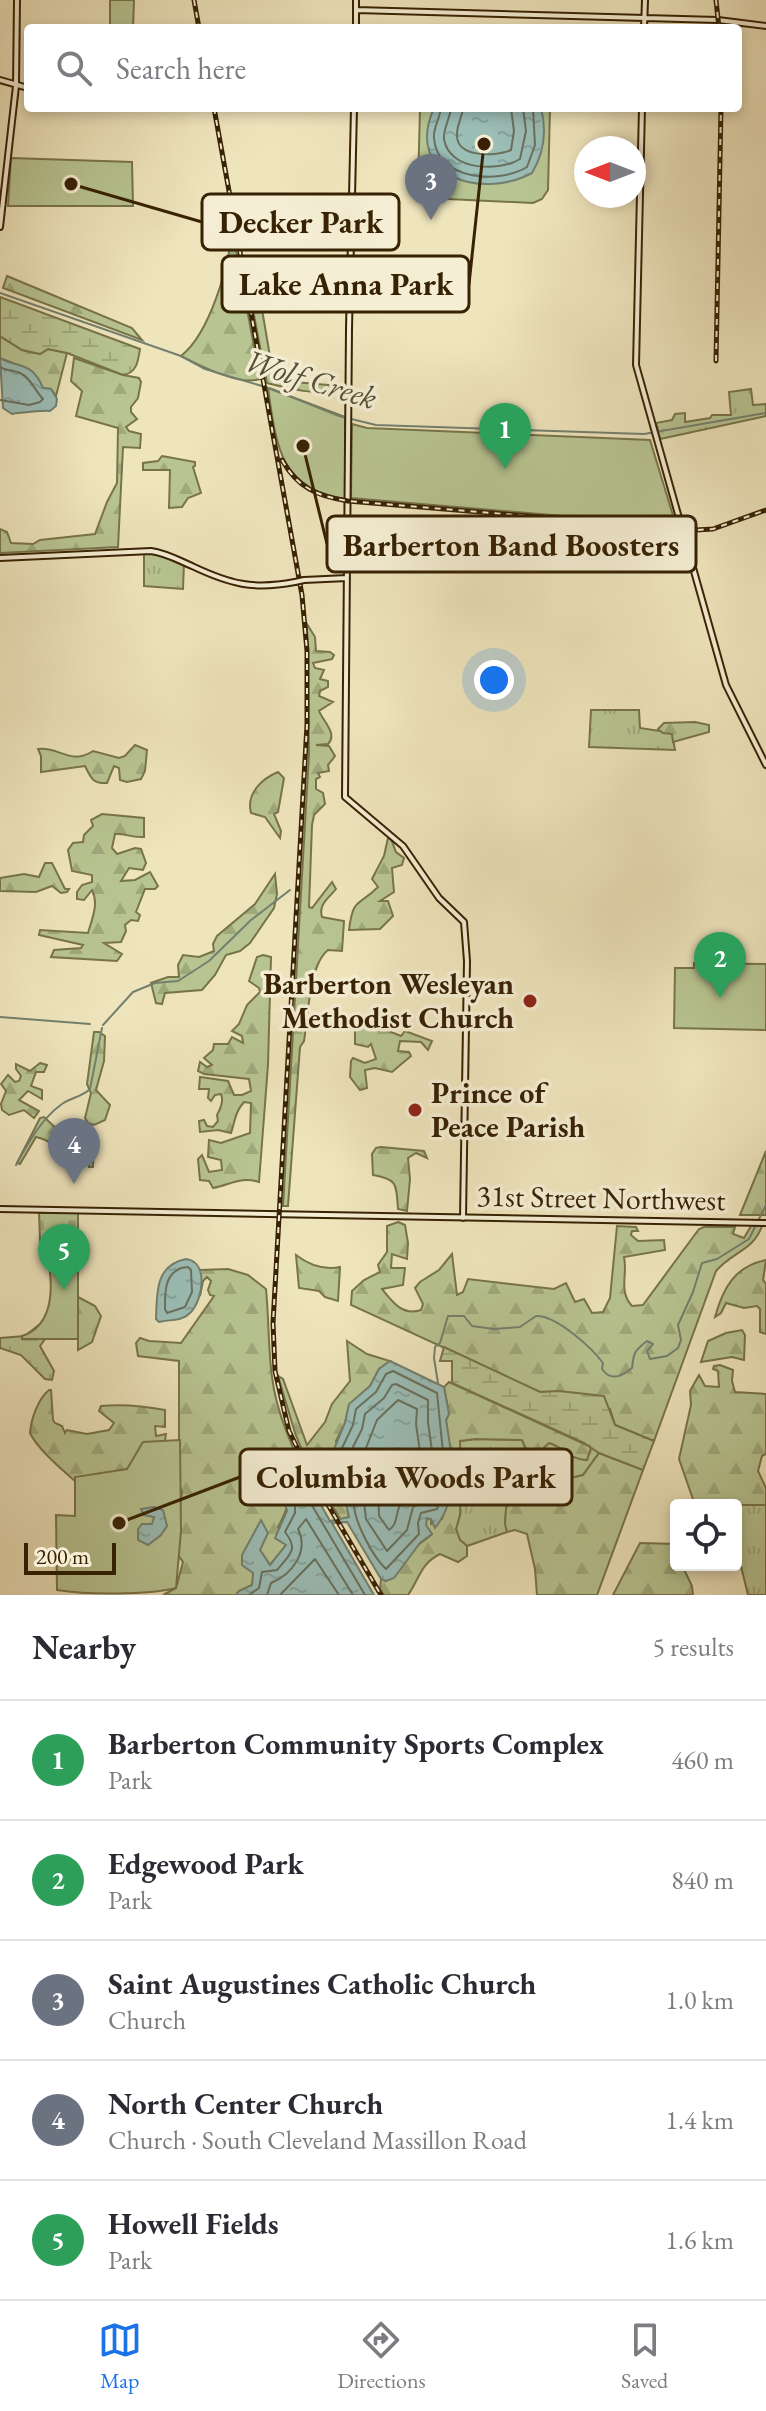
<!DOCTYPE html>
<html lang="en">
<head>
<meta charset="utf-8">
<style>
  :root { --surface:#fff; --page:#f2f2f3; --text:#2b2b33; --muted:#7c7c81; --line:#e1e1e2; --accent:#1a73e8 }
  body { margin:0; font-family:"EB Garamond",serif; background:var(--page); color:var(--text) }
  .controls { position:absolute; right:24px; bottom:24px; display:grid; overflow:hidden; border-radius:8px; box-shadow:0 4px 12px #0003 }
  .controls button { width:72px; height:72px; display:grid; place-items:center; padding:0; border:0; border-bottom:2px solid var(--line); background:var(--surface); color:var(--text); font:40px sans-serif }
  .compass { position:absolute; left:574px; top:136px; width:72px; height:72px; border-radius:50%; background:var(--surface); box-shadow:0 4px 12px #0003; rotate:270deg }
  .scale { position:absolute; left:24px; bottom:20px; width:92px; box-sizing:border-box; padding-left:8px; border:4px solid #372203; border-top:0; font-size:22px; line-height:28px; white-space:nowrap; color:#372203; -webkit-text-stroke:6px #f5eed4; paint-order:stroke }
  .you { position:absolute; left:494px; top:680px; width:28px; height:28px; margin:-20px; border:6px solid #fff; border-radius:50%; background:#1a73e8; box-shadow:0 0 0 12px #1a73e833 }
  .badge { display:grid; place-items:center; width:52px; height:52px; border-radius:50%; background:var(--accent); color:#fff; font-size:26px; font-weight:700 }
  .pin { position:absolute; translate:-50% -66px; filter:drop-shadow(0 2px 4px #0008) }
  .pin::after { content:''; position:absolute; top:42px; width:28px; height:24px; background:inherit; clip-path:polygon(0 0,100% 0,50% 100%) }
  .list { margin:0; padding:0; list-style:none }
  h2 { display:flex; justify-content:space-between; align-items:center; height:104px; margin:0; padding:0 32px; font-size:34px }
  h2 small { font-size:26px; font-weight:400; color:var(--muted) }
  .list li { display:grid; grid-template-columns:52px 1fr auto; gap:24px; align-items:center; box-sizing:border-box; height:120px; padding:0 32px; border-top:2px solid var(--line) }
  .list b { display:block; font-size:30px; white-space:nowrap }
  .list p { margin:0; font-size:26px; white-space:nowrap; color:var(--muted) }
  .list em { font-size:26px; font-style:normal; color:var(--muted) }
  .icon { flex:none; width:44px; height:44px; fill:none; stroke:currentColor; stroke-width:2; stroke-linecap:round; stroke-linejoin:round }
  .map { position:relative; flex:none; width:766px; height:1595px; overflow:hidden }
  .search { position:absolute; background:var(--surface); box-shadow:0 4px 12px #0003; left:24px; right:24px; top:24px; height:88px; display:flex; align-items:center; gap:20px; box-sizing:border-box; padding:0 28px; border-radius:8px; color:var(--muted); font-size:30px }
  .sheet { height:704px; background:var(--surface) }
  nav { display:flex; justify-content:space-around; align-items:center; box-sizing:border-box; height:112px; border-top:2px solid var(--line); background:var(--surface); font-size:22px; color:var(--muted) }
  nav a { display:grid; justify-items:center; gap:4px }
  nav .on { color:var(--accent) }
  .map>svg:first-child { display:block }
</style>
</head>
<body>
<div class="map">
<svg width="766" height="1595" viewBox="0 0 766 1595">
  <defs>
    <pattern id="grass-tufts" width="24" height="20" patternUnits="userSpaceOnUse" patternTransform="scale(2)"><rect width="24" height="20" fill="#b8c592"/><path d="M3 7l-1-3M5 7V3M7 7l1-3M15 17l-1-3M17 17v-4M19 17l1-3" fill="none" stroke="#9fa97c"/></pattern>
    <pattern id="forest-firs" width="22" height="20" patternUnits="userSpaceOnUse" patternTransform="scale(2)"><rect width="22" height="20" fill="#b8c592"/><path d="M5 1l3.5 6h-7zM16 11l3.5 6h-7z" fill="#9fa97c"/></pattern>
    <pattern id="wetland-marsh" width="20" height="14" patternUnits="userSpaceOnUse" patternTransform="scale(2)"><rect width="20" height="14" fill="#b8c592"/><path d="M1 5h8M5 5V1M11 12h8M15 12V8" fill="none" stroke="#9fa97c"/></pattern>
    <pattern id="cemetery-stones" width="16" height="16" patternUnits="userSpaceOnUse" patternTransform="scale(2)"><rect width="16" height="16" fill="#b8c592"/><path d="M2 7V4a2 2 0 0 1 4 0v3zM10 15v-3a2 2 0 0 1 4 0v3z" fill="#9fa97c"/></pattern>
    <pattern id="water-ripples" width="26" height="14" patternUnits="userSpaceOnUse" patternTransform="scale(2)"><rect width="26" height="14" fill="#9bbeb7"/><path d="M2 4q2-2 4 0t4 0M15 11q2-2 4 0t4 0" fill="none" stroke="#86a39c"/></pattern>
  </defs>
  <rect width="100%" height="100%" fill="#efe5bd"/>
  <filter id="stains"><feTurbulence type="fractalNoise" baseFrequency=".0025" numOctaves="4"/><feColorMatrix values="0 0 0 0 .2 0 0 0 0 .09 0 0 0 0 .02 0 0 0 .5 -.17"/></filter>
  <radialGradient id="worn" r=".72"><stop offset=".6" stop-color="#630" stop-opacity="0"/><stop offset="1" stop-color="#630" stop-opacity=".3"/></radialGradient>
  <path fill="url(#grass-tufts)" stroke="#78744a" stroke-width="2" d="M751,389l2,16 13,-1v12l-106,23 -4,-16 16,-3 3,-6 10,-1v9l25,-4 2,-3h19l-2,-23z
    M144,552l16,1 24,10 -1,26 -39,-3z
    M591,710h48l1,18 32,5 3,17 -86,-3z
    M476,1439l46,1 4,11h14l9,-8c16,4 20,16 38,17l4,-13 8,6 -16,22c-34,8 -32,20 -69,10 -7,15 -11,31 -7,47l-40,14 -7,-6 -4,-11 4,-14 1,-36 -2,-38z
    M726,1504l40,1v90h-18l-9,-37 -3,-1v-52z"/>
  <path fill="url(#forest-firs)" stroke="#78744a" stroke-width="2" d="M232,228l28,151c-21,7 -59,-13 -79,-23 29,-23 49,-92 51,-128z
    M7,276l125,52 10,12 -139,-52z
    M255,286l4,6 13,76 22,14 47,4 -3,5c-24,4 -47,-2 -71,-8l-18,-94z
    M0,336l22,14 18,4 8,-5 19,4 -11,43 -5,-7 -8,-1 -30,-25 -13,-5z
    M74,358l49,17 16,3 2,4 -3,16 -7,9v5l6,7 -11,8 3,4 12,3 -1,14 -17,-1 -5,100 -118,6v-24l7,3 4,11 22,1 7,-4 55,-6 12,-32 10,-19 1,-55 -42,-12 6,-25 -11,-10z
    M162,456l33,6v4l-2,1 8,26 -13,5 -6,9 -13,1 1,-38h-27v-7l15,-2z
    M307,624l8,13 1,14 14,1 4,3 -2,4 -19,4 2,5 9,2 -4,9 8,2v6l-8,4 -1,5 14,6 -14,9c4,10 19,23 9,33l-12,1 13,1 6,10 -7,9 1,6 -11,2 2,4 -4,2v10l7,4 2,11 -11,11 -2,10 -3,82 3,1 20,-26 4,7c-7,9 -18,15 -14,28l22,4 -2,30 -14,-1c-19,15 -20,67 -24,91l-4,6 -12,159h-5l26,-452z
    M695,722l14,3v7l-36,10 -1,-8 -9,-1 -5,-4 6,-6z
    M135,745l12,5 -2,21 -4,8 -14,3 -7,-2 -1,-12 -5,-2 -7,17c-14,1 -16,-5 -22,-17l-44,6v-16l-3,-7c21,-3 33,17 55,2l26,7 6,-2z
    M278,772l6,6 -6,34 -4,2 7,17 -1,7 -15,-21 -14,-4c-5,-19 10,-34 27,-41z
    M102,814l42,4v19c-14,1 -18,-4 -29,-3l-3,14 5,6 18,-6 6,1 5,14 -3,7 -14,-2 -8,13 14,-1 15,-8 8,14 -3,3h-10l-9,23 4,3 -2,6 -7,-1 -6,5 1,6 -5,11 -17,1 18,11 -5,7 -66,-4 3,-7 27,-2 2,-3 -44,-10 1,-5 48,3c4,-14 11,-29 4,-43l-8,10 -7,-1v-7l5,-7 10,-3v-7l-20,-4 -4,-21 5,-7 10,-1 1,-7 9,-9 -2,-6z
    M388,838l3,1 5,13 8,6 -2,7 -10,3 2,24 -14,9h8l5,15 -13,13 -31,1c4,-33 9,-23 29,-43l-6,-8 12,-23z
    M45,863h7l13,26h4l-2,3 -6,1 -9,-7 -16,6 -36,-1v-13l24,-4 15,3z
    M275,874l2,20 -3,14 -24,35 -10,8 -14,4 -11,20 -13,15 -37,3 -3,11 -6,-1 -5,-20 17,-6h11l-1,-12 5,-10 16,2 15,-6 -1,-7 4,-8 38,-32z
    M263,955l8,2 -3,108 -9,117c-18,-6 -29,3 -46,6l-4,-7 -9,-1 -2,-21 4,-4 7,17 13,-2 -1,-10 -13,-3 1,-17 12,3 29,-10 1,-30 -7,-1c-9,10 -9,19 -13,31l-13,-3 -18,2 -1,-11 5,-1 3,6 6,1 5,-6 -1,-6c4,-7 7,-14 4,-21l-6,1 -4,6 -3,-3 1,-9h-10l1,-12 28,4 6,14h8l9,-4 -2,-12 -45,-5 -6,-3 2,-9 7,5 5,-2 -8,-7 9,-8 1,-6h14l4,-7 11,6 -1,-7 -10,-5 7,-7 8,-19 13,-13 -1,-4 -10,-7 8,-24z
    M351,1023h7l12,7 11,-2 20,8 4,-5 27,10 -4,9 -7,-8 -21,-1 -2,10 11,1 2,4 -19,16 -17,-4 -10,2 2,18 -7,2 -10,-13 1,-16 2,-3 12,5 11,-4 -5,-15 -3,3 -13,-3v-13z
    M94,1032h5l6,4 -1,25 -8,29 14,15 -5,15 -11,5 -6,-2 -3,-5 6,-25 -4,-9z
    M40,1063l7,2 -3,7h-8l-5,14 11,4v9l-14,-8 -9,9 20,11 -5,7 -10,-8 -15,5 -7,-5 -1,-6 5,-13 -5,-7 7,-9 7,7 4,-1 2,-5 -5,-7v-5l14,7z
    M44,1117l15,14 5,12 21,-2 9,2 -1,24h-4v-7h-27c-6,-14 -10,-19 -26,-23l-16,27 -3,-1 23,-45z
    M381,1147l43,4 3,7 -11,-5 -8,5 2,21 -3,32 -9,-2c-2,-23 1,-30 -25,-34l-1,-21 4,-6z
    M766,1151v64h-26z
    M398,1222l7,3 3,18 -1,16 -15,-5 -1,14h14l-2,17 -21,4c11,14 21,27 39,21l2,-6 -8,-16 5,-6 19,-12 13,-16 5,41 6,-3 5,-13 86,10 12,-6 9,19 9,-3 8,14 11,-1 7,-14 7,-72 19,1 2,4h-6l-1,4 7,6 26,-1 1,10 -41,7c4,17 -6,34 8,49l11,-1 56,-76 5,-2h31l-2,7 11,4 7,-12h11c-8,24 -30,26 -46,45l-62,170 -39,-16 -5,-16c-26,-13 -40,-19 -70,-17l-189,-87 1,-14 12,-11 16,-8 -2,-7 9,-13v-26z
    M296,1255c13,10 28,15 44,12l-2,34 -13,-4 -6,-6 -20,-3z
    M766,1260l-3,20 3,4v50l-6,-2v-23l-3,-3 -13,2 -18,-5 -5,10 -6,4c8,-29 20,-51 51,-57z
    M228,1269l20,6 18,14c3,29 2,59 6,88 5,40 23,76 40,112l-15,-5c-8,15 -11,29 -19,43l9,17 -17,21 -10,-15 2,-29 -10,64 -13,6 -3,4h-73l13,-7 7,-26 -8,-11 7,-59 -3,-7v-124l-41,-5 -2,-13 4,-5 9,3 32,2 33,-47 -4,-1 -2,-5 3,-9 -4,-4 -4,4 -3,15v-26z
    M78,1297l17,9 6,10 -9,26 -14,8z
    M742,1330l3,5 -1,25 -12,-3 -31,5 7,-21 18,-8z
    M347,1341l20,13 23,7 -11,8 -9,17 -21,19 -4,18 -9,18 2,20 -6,5h-14l5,14 8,7 10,-3 8,2 -3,17 3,14 -8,3 -33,-55 -13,-32 -17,-57 5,3 24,66 18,-23 7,-18 18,-23z
    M720,1365l13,5 -1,11 3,11 31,2v60l-4,2 -4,15 8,17v17h-71l-16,-46 12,-54 -1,-14 9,-16 6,11 14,1 -1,-16 -5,-2 1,-3z
    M449,1382l142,65 -4,13c-19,-1 -21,-12 -38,-17l-9,8 -2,9h-7l-9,-20 -46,-1 -16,2 1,38 -1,36 -4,14 4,11 7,6v10l-9,6 -18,-8c-20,10 -20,24 -32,41h-24l-4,-6 1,-10 5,2c12,-10 20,-23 31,-35 5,-5 11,-7 15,-12l-7,-9 2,-7 4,1v5l11,-5 12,-35 -8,-64 3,-6 -5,-27z
    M49,1390h2l2,30 2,3 7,3 3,7 2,-3 20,4 22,-4 5,-7 -15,-12 2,-5c21,-2 43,0 64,4v17l-10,-1 1,10 10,-2 -1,7 -38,28 -49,15c-14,-13 -40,-34 -48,-51 1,-14 8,-34 19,-43z
    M599,1453l44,17 -46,125h-60l-2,-26 -8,-35 -12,-4 -8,2 -2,-8 1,-15 8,-24 13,-2 8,8 13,-2 14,-9 21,-5z
    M640,1543l36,1v21h6l10,21 1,9h-80z"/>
  <path fill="url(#wetland-marsh)" stroke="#78744a" stroke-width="2" d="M0,297l140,52c-2,12 -3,24 -17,26l-56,-22 -19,-4 -8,5 -18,-4 -22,-14z
    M40,1324l5,15 -5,7 14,25 -2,9 -7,-1 -24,-24 -21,-7v-10l25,-2z
    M444,1347l96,45 19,-1 45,5 11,29 39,16 -11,29 -44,-17 -15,-10 -132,-60v-22h-12z"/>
  <path fill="url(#cemetery-stones)" stroke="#78744a" stroke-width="2" d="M39,1213h39v39l-35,2 -3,-14z"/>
  <path fill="#b8c592" stroke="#78744a" stroke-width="2" d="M110,0h24l-1,28h-23z
    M420,108h130l-2,82 -6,9 -9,4 -106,-5 -9,-12z
    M11,158l121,4 1,44h-125z
    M268,388l77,29v82c-66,-10 -69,-55 -77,-111z
    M352,424l15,4 283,12 25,82h-42l-282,-24z
    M694,963l72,1v66l-92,-2 1,-60h19z
    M78,1252v87h-56v-3c34,-11 31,-54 25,-81z
    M180,1440l1,91 -5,57c-29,7 -88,7 -119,2l-1,-75 19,1v-39l52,-8 16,-27z"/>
  <path fill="url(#water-ripples)" stroke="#73806f" stroke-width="2" d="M434,108h107c6,23 3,45 -9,65 -50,27 -129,4 -98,-65z
    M0,358c18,10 32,3 43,30l8,1 6,10 -1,7 -6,5c-3,-1 -35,2 -38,3l-9,-6z
    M186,1259c23,3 17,40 5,53 -9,10 -20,7 -32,10l-3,-3c1,-26 -1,-54 30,-60z
    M390,1361l54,26 5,27 -3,6c6,38 15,75 -11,108l-4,-9 -4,-1 -1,7 6,9 -12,9 -26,35 -8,3 -5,-2 -34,-57 -15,1 42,72h-138l3,-4 13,-6 1,-12 -11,-8v-10l19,-35 7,13 -8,17 10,15 16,-20 -11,-7 12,-27 -4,-14 14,-13 15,5 18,32 19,-4 -3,-14 3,-17h-22l-9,-20h14l6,-5 -4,-12 11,-26 4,-19 21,-18 9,-17z
    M154,1507l9,3 4,16 -6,9 -13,10 -10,-5v-11l4,-5h10l2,-7 -10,-2 -3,-6z"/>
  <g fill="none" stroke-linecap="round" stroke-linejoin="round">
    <path stroke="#69705d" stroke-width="2" d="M441,108c-1,10 -8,20 -7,30 3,43 65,46 93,29l8,-22 -2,-37
      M451,108c-1,11 -8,20 -7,31 5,32 55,33 76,20l6,-28 -3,-23
      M463,108c-1,9 -6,17 -6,26 -2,24 40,23 54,16l3,-19 -3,-23
      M0,367c7,4 13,3 20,6 11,5 15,18 23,26l-3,3 -11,3 -29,-5
      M181,1268l7,-1 3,3 1,22 -7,15 -18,6 -2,-4c0,-16 -1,-34 16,-41z
      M393,1371l44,22 9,89 -9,27 -16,4 -3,10 1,11 -33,35c-13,-12 -33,-49 -32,-67 0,-8 3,-11 2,-19l-15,-7 -2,-4 6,-10 -3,-14 11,-23 3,-16 20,-17 10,-18z
      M396,1384l32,16v22l8,59 -6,17 -17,9 -6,23 -20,21 -21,-32 -2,-17 3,-18 -12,-16 -2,-21 9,-18 3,-15 19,-16 8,-13z
      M398,1400l19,9 -1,15 8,55c-4,13 -18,14 -24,26 -5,10 -2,19 -11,25l-10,-14 -1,-34 -10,-19 -2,-15 11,-28z
      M249,1595l10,-7 3,-16 15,-2c13,-16 22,-20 8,-38l10,-19v-16l5,-3 7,3 58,98
      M267,1595l4,-12c22,-9 38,-32 27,-54l8,-10 47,76
      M280,1595l35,-36 24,36"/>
    <path stroke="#73806f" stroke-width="2" d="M0,293l181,63 24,13 67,20 67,27 37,9 268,9 122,-21
      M0,1017l90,7
      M103,1025l30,-33 22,-9 23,-2 31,-20 42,-41 39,-30
      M16,1165c12,-22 26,-47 46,-61 10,-7 20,-7 28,-15l12,-61
      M438,1383l-4,-25 1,-11 5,-4 8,-27h16l8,10 22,3 26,-2 16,-11c20,-1 56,32 67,47l-1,6c9,13 20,7 30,-1 2,-15 1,-16 15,-27l6,3 -6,7 3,8 17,-3 11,-8 3,-8 -3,-15 15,-33 9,-29 15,-4 32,-20 17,-34"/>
    <g stroke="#372203" stroke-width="8">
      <path id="secondary" d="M356,10l362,10 48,6
        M356,28v-28
        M644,28l1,-28
        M0,80l28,8
        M354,108l-5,221 -4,468 58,49 36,52 25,24 3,39 -4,257
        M642,108l-6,257 90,320 40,80
        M0,227l16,-141 1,-86
        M0,558l151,-7c15,2 27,9 41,15 38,18 61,24 103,16
        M304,580l43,-2
        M0,1209l766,14"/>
    </g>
    <use href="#secondary" stroke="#f5eed4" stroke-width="4"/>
    <g stroke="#372203" stroke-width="5">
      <path id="rail" d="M194,0l5,28
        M716,0l3,28
        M214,108l88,487 5,56v74l-34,598 2,48 14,60 21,43 71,121
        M716,361l5,-253
        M282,460c16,28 35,36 66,41l348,29 17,-1 53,-19"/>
    </g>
    <use href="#rail" stroke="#f5eed4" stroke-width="2" stroke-dasharray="6" stroke-linecap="butt"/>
    <g stroke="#372203" stroke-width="8" stroke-linecap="butt">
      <path id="secondary-bridge" d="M295,582l9,-2"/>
    </g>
    <use href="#secondary-bridge" stroke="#f5eed4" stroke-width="4"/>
  </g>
  <g fill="#8f2418" stroke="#f5eed4" stroke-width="3">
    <circle cx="530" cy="1001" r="8"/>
    <circle cx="415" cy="1110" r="8"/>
  </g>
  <g text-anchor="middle" stroke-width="7" stroke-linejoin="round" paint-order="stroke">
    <g font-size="30" font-weight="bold" fill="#372203" stroke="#f5eed4" text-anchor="end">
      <text x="514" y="994">Barberton Wesleyan<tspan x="514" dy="34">Methodist Church</tspan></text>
      <text x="431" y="1103" text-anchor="start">Prince of<tspan x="431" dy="34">Peace Parish</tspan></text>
    </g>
    <g font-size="30" fill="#372203" stroke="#f5eed4">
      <text transform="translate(601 1198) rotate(1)" y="10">31st Street Northwest</text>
    </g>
    <g font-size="32" font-style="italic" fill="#555139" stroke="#f5eed4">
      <text transform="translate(311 379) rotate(17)" y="11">Wolf Creek</text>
    </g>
  </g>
  <path fill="none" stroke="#372203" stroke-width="3" d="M71 184L202 222M484 144L469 284M303 446L327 544M119 1523L240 1477"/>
  <g fill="#372203" stroke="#f5eed4" stroke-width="3">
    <circle cx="71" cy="184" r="8"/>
    <circle cx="484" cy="144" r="8"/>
    <circle cx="303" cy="446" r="8"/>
    <circle cx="119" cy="1523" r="8"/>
  </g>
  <g fill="#f5eed4" stroke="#372203" stroke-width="3">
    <rect x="202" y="194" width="197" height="56" rx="8"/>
    <rect x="222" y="256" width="247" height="56" rx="8"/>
    <rect x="327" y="516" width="369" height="56" rx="8"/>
    <rect x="240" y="1449" width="332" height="56" rx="8"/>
  </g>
  <g font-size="32" text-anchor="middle" font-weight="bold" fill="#372203">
    <text x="301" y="233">Decker Park</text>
    <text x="346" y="295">Lake Anna Park</text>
    <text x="511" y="556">Barberton Band Boosters</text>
    <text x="406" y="1488">Columbia Woods Park</text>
  </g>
  <rect width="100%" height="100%" filter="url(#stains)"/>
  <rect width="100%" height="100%" fill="url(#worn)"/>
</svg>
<div class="controls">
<button><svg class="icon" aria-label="locate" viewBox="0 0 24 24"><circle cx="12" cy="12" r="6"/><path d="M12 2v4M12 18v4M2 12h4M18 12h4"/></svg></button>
</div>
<svg class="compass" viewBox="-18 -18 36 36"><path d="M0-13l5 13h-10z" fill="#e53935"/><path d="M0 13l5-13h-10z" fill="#7c7c81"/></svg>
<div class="scale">200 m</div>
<div class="you"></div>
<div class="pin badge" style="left:505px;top:469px;background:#2e9e5b">1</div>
<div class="pin badge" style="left:720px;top:998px;background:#2e9e5b">2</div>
<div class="pin badge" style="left:431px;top:220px;background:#6b7280">3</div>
<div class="pin badge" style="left:74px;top:1184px;background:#6b7280">4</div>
<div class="pin badge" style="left:64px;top:1290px;background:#2e9e5b">5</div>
<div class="search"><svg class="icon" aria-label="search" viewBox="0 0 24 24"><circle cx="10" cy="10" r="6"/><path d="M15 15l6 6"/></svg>Search here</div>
</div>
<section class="sheet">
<h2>Nearby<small>5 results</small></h2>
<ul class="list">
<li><span class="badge" style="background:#2e9e5b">1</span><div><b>Barberton Community Sports Complex</b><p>Park</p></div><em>460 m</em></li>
<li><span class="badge" style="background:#2e9e5b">2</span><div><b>Edgewood Park</b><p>Park</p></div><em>840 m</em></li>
<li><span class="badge" style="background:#6b7280">3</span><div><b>Saint Augustines Catholic Church</b><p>Church</p></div><em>1.0 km</em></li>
<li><span class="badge" style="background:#6b7280">4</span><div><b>North Center Church</b><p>Church · South Cleveland Massillon Road</p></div><em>1.4 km</em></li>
<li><span class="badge" style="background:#2e9e5b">5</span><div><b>Howell Fields</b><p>Park</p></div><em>1.6 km</em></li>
</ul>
</section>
<nav>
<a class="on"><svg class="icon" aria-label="map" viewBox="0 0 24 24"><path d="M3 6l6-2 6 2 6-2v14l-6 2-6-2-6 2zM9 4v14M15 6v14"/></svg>Map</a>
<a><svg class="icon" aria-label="directions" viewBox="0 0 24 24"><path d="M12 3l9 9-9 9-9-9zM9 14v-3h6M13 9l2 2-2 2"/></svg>Directions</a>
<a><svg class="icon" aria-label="saved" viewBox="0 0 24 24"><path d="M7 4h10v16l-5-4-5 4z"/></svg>Saved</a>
</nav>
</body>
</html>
